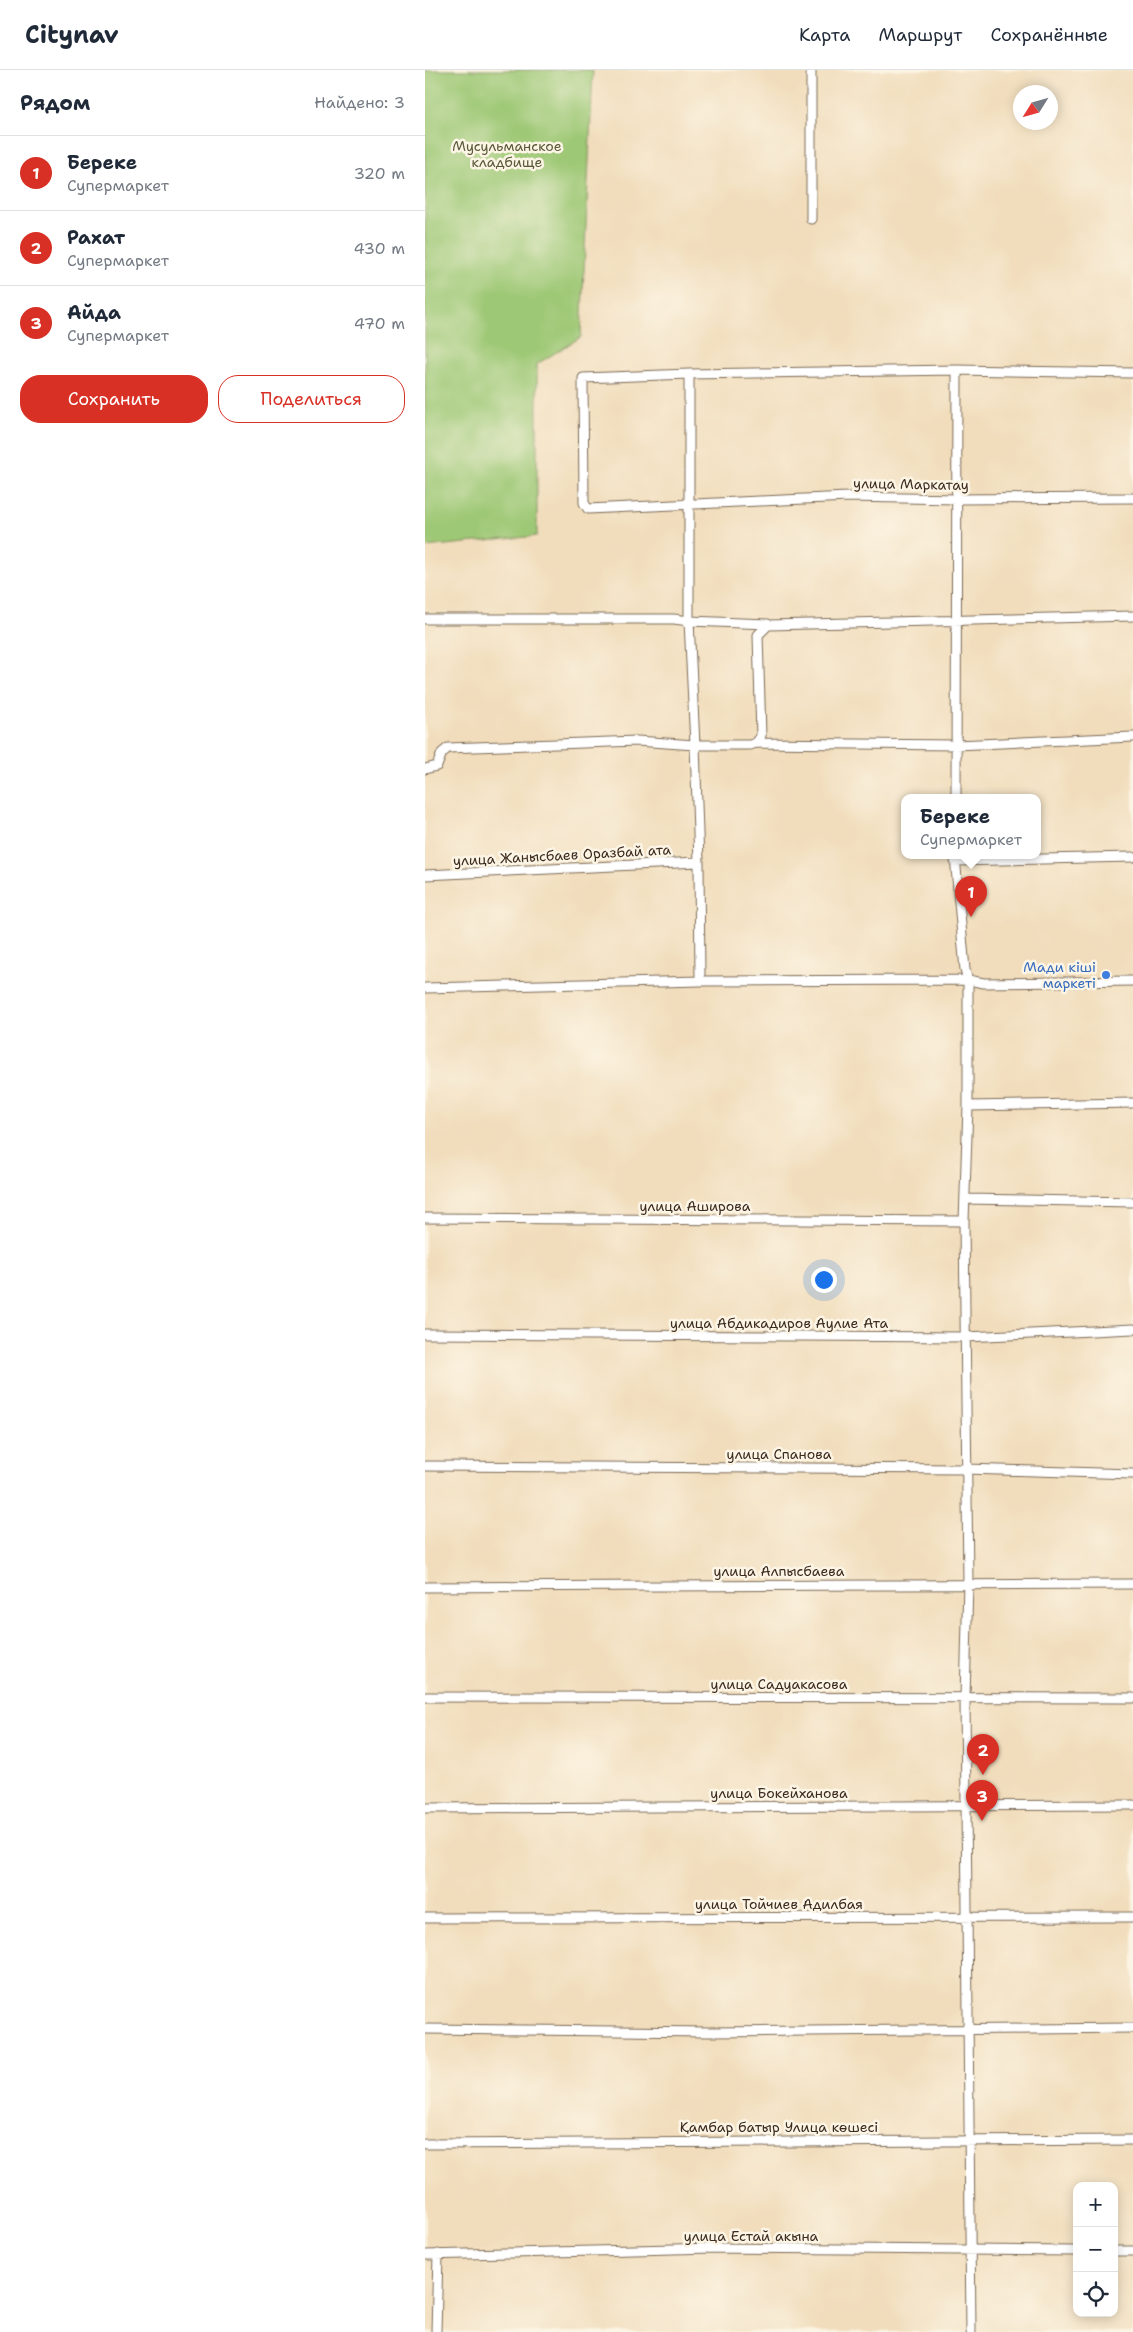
<!DOCTYPE html>
<html lang="ru">
<head>
<meta charset="utf-8">
<style>
  :root { --surface:#fff; --page:#f6f6f7; --text:#1f2937; --muted:#747a83; --line:#e0e1e3; --accent:#d93025 }
  body { margin:0; font-family:"Shantell Sans",sans-serif; background:var(--page); color:var(--text) }
  .controls { position:absolute; right:15px; bottom:15px; display:grid; overflow:hidden; border-radius:10px; box-shadow:0 2px 12px #0003 }
  .controls button { width:45px; height:45px; display:grid; place-items:center; padding:0; border:0; border-bottom:1px solid var(--line); background:var(--surface); color:var(--text); font:25px sans-serif }
  .compass { position:absolute; left:588px; top:15px; width:45px; height:45px; border-radius:50%; background:var(--surface); box-shadow:0 2px 12px #0003; rotate:233deg }
  .you { position:absolute; left:398px; top:1209px; width:18px; height:18px; margin:-12px; border:4px solid #fff; border-radius:50%; background:#1a73e8; box-shadow:0 0 0 8px #1a73e833 }
  .badge { display:grid; place-items:center; width:32px; height:32px; border-radius:50%; background:var(--accent); color:#fff; font-size:16px; font-weight:700 }
  .pin { position:absolute; translate:-50% -41px; filter:drop-shadow(0 1px 2px #0008) }
  .pin::after { content:''; position:absolute; top:26px; width:18px; height:15px; background:inherit; clip-path:polygon(0 0,100% 0,50% 100%) }
  .popup { position:absolute; left:476px; top:724px; width:140px; height:65px; box-sizing:border-box; display:grid; place-content:center; border-radius:10px; background:var(--surface); filter:drop-shadow(0 1px 4px #0005); font-size:16px; white-space:nowrap; color:var(--muted) }
  .popup b { font-size:19px; color:var(--text) }
  .popup::after { content:''; position:absolute; left:50%; top:100%; margin-left:-10px; border:10px solid transparent; border-top-color:var(--surface) }
  .list { margin:0; padding:0; list-style:none }
  h2 { display:flex; justify-content:space-between; align-items:center; height:65px; margin:0; padding:0 20px; font-size:21px }
  h2 small { font-size:16px; font-weight:400; color:var(--muted) }
  .list li { display:grid; grid-template-columns:32px 1fr auto; gap:15px; align-items:center; box-sizing:border-box; height:75px; padding:0 20px; border-top:1px solid var(--line) }
  .list b { display:block; font-size:19px; white-space:nowrap }
  .list p { margin:0; font-size:16px; white-space:nowrap; color:var(--muted) }
  .list em { font-size:16px; font-style:normal; color:var(--muted) }
  .actions { display:flex; gap:10px; padding:15px 20px }
  .actions a { flex:1; padding:11px 0; border:1px solid var(--accent); border-radius:20px; text-align:center; font-size:18px; color:var(--accent) }
  .actions .main { background:var(--accent); color:#fff }
  .icon { flex:none; width:28px; height:28px; fill:none; stroke:currentColor; stroke-width:2; stroke-linecap:round; stroke-linejoin:round }
  .map { position:relative; flex:none; width:708px; height:2262px; overflow:hidden }
  header { display:flex; align-items:center; gap:30px; box-sizing:border-box; height:70px; padding:0 25px; background:var(--surface); border-bottom:1px solid var(--line) }
  header strong { font-size:24px }
  nav { display:flex; gap:28px; margin-inline-start:auto; font-size:18px }
  main { display:flex }
  aside { flex:1; background:var(--surface) }
  .map>svg:first-child { display:block }
</style>
</head>
<body>
<header>
<strong>Citynav</strong>
<nav><a>Карта</a><a>Маршрут</a><a>Сохранённые</a></nav>
</header>
<main>
<aside>
<h2>Рядом<small>Найдено: 3</small></h2>
<ul class="list">
<li><span class="badge">1</span><div><b>Береке</b><p>Супермаркет</p></div><em>320 m</em></li>
<li><span class="badge">2</span><div><b>Рахат</b><p>Супермаркет</p></div><em>430 m</em></li>
<li><span class="badge">3</span><div><b>Айда</b><p>Супермаркет</p></div><em>470 m</em></li>
</ul>
<div class="actions"><a class="main">Сохранить</a><a>Поделиться</a></div>
</aside>
<div class="map">
<svg width="708" height="2262" viewBox="0 0 708 2262">
  <rect width="100%" height="100%" fill="#fcf5e5"/>
  <filter id="ink" filterUnits="userSpaceOnUse"><feTurbulence type="fractalNoise" baseFrequency=".02" numOctaves="2"/><feDisplacementMap in="SourceGraphic" scale="10" xChannelSelector="R" yChannelSelector="G"/><feConvolveMatrix kernelMatrix="1 2 1 2 8 2 1 2 1" color-interpolation-filters="sRGB"/></filter>
  <filter id="wash" filterUnits="userSpaceOnUse"><feTurbulence type="fractalNoise" baseFrequency=".0096" numOctaves="4" result="noise"/><feDisplacementMap in="SourceGraphic" scale="20" xChannelSelector="R" yChannelSelector="G"/><feGaussianBlur stdDeviation="1.12" result="paint"/><feColorMatrix in="noise" values="0 0 0 0 0 0 0 0 0 0 0 0 0 0 0 0 0 1.4 0 .05"/><feComposite in="paint" operator="in"/></filter>
  <g filter="url(#wash)">
    <rect width="100%" height="100%" fill="#f1ddbc"/>
    <path fill="#9dc874" stroke="#6c7949" d="M0,0h168l-12,267 -44,27v172l-112,11z"/>
  </g>
  <g filter="url(#ink)">
    <g fill="none" stroke-linecap="round" stroke-linejoin="round">
      <g stroke="#7b6955" stroke-width="11">
        <path id="minor" d="M386,149v-149
          M264,304l-106,4 1,125 4,6 260,-12 109,2 176,-1
          M0,549h249l15,2 6,124h55l6,-2 5,-7 -3,-101 10,-10 365,-9
          M343,554l-79,-3v-247l268,-4 176,3
          M331,673l200,2 177,-8
          M0,699l12,-3 5,-13 6,-5 189,-7 58,4 4,117 1,119
          M531,728l1,-428
          M530,786l10,114 3,10 16,3 149,-2
          M530,791l178,-4
          M0,805l274,-13
          M0,918l275,-7 268,-1v126l-4,115 4,362 -3,115 6,634
          M543,1036l165,-3
          M540,1129l168,3
          M0,1148l539,3
          M0,1264l541,3 167,-8
          M0,1396l541,3 167,5
          M0,1517l708,-3
          M0,1627l708,1
          M0,1738l708,-3
          M0,1848l708,-1
          M0,1959l284,3 424,-4
          M0,2074l708,-4
          M689,2181h19
          M0,2185l289,-7 363,3
          M11,2262l2,-78"/>
      </g>
      <use href="#minor" stroke="#fff" stroke-width="9"/>
    </g>
  </g>
  <circle fill="#3f7fe0" stroke="#fcf5e5" stroke-width="2" cx="681" cy="905" r="5"/>
  <g text-anchor="middle" stroke-width="5" stroke-linejoin="round" paint-order="stroke">
    <g font-size="14" fill="#585938" stroke="#fcf5e5">
      <text x="82" y="81">Мусульманское<tspan x="82" dy="16">кладбище</tspan></text>
    </g>
    <g font-size="14" fill="#3b2a1e" stroke="#fcf5e5">
      <text transform="translate(486 414) rotate(1)" y="5">улица Маркатау</text>
      <text transform="translate(137 785) rotate(-3)" y="5">улица Жанысбаев Оразбай ата</text>
      <text x="270" y="1141">улица Аширова</text>
      <text x="354" y="1258">улица Абдикадиров Аулие Ата</text>
      <text x="354" y="1389">улица Спанова</text>
      <text x="354" y="1506">улица Алпысбаева</text>
      <text x="354" y="1619">улица Садуакасова</text>
      <text x="354" y="1728">улица Бокейханова</text>
      <text x="354" y="1839">улица Тойчиев Адилбая</text>
      <text x="354" y="2062">Қамбар батыр Улица көшесі</text>
      <text x="326" y="2171">улица Естай акына</text>
    </g>
    <g font-size="14" fill="#366cbe" stroke="#fcf5e5" text-anchor="end">
      <text x="671" y="902">Мади кіші<tspan x="671" dy="16">маркеті</tspan></text>
    </g>
  </g>
</svg>
<div class="controls">
<button>+</button>
<button>−</button>
<button><svg class="icon" aria-label="locate" viewBox="0 0 24 24"><circle cx="12" cy="12" r="6"/><path d="M12 2v4M12 18v4M2 12h4M18 12h4"/></svg></button>
</div>
<svg class="compass" viewBox="-18 -18 36 36"><path d="M0-13l5 13h-10z" fill="#e53935"/><path d="M0 13l5-13h-10z" fill="#747a83"/></svg>
<div class="you"></div>
<div class="pin badge" style="left:546px;top:847px">1</div>
<div class="popup"><b>Береке</b>Супермаркет</div>
<div class="pin badge" style="left:558px;top:1705px">2</div>
<div class="pin badge" style="left:557px;top:1751px">3</div>
</div>
</main>
</body>
</html>
